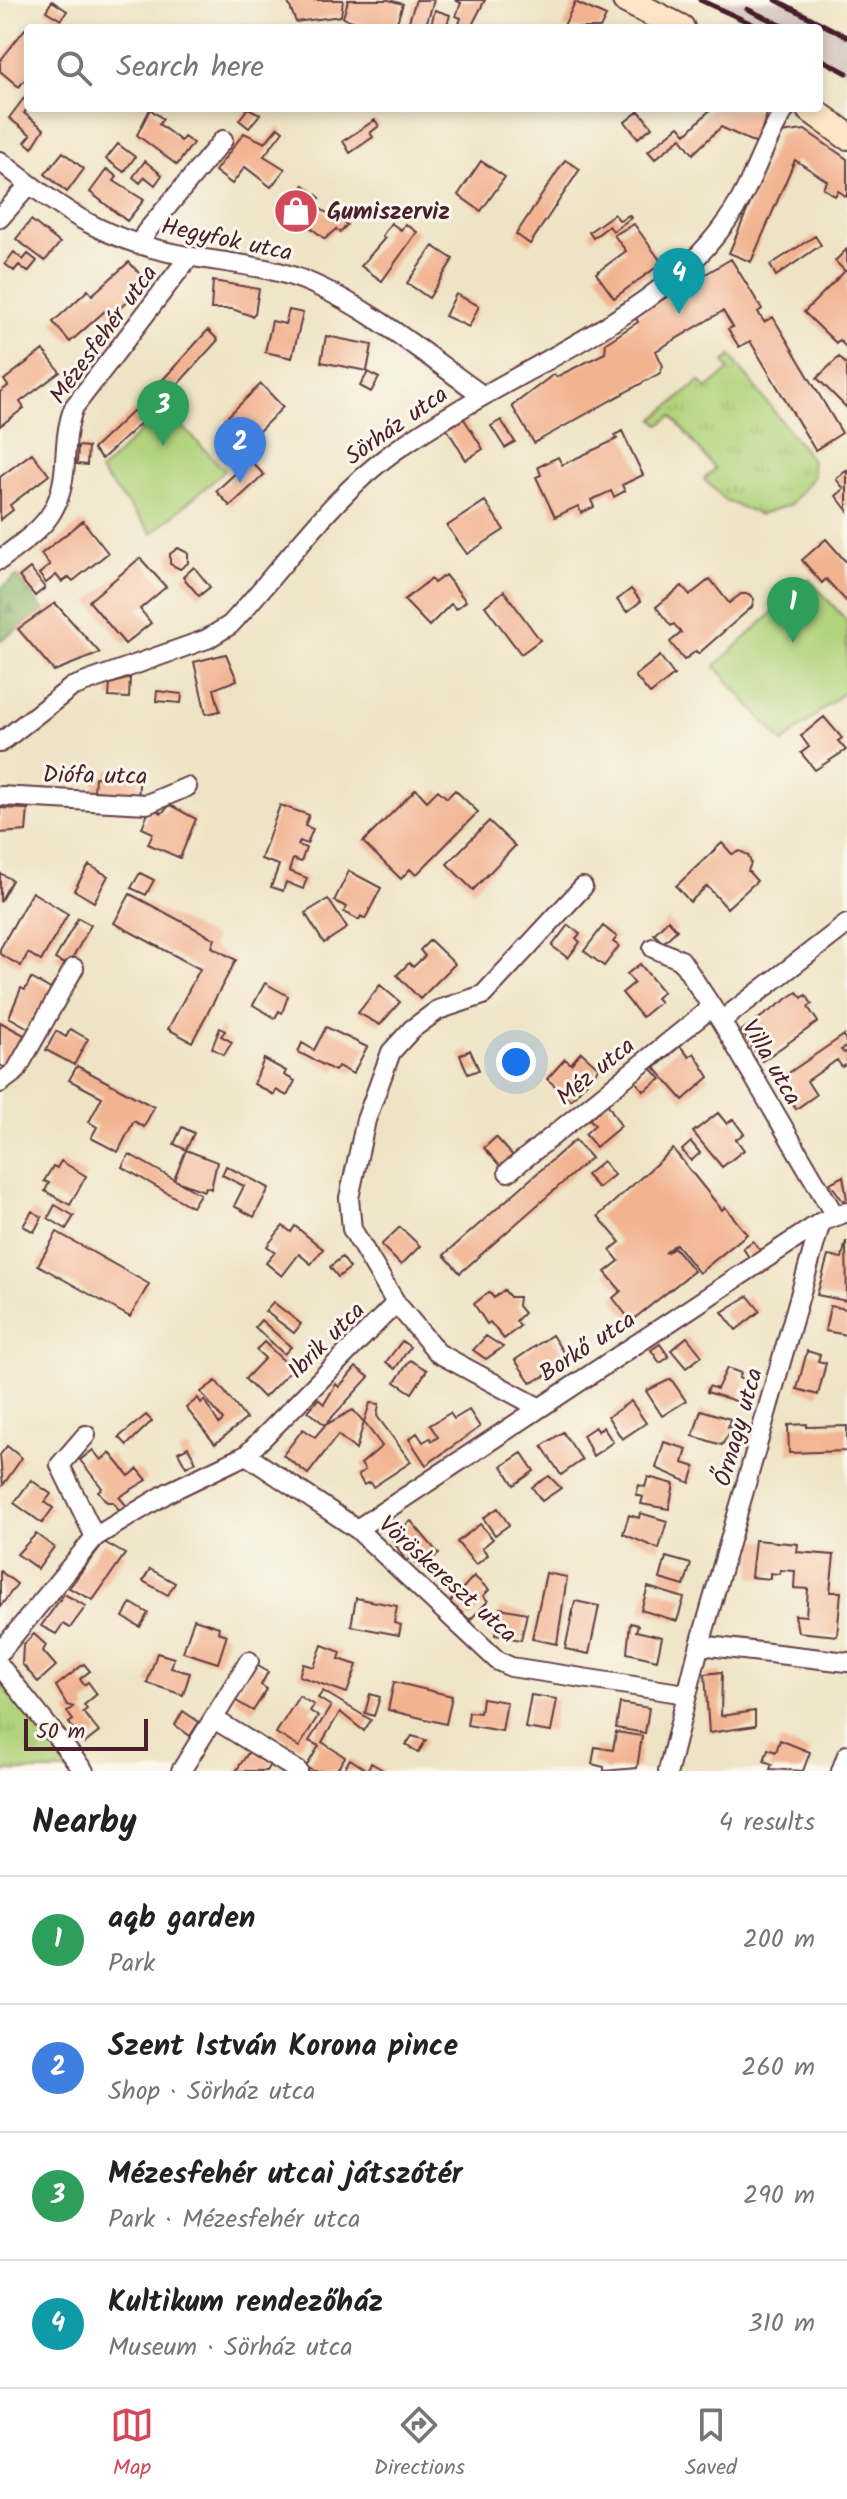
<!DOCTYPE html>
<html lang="en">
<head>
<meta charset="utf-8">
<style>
  :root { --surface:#fff; --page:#f6f6f6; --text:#222; --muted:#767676; --line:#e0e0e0; --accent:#d1495b }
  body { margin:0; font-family:Kalam,sans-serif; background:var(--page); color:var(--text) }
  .scale { position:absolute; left:24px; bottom:20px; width:124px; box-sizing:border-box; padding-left:8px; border:4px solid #4a1f2b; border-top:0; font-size:22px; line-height:28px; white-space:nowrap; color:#4a1f2b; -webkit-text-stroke:6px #fbf7ec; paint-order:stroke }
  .you { position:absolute; left:516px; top:1062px; width:28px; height:28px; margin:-20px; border:6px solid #fff; border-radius:50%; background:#1a73e8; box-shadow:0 0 0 12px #1a73e833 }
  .badge { display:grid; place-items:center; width:52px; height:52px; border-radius:50%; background:var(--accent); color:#fff; font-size:26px; font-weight:700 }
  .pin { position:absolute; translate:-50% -66px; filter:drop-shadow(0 2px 4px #0008) }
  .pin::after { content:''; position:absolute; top:42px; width:28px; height:24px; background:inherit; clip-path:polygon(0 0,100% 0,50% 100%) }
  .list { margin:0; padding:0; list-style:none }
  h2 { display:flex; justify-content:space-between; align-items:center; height:104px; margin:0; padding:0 32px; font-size:34px }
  h2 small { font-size:26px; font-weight:400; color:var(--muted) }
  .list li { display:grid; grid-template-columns:52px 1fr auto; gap:24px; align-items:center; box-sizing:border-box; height:128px; padding:0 32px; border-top:2px solid var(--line) }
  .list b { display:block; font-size:30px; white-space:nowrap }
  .list p { margin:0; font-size:26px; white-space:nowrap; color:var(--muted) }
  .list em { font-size:26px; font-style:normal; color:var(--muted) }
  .icon { flex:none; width:44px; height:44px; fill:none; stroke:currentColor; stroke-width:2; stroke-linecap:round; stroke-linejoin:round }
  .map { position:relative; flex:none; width:847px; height:1771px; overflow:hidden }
  .search { position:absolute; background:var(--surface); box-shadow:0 4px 12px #0003; left:24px; right:24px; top:24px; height:88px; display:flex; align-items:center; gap:20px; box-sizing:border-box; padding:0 28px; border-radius:8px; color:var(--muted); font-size:30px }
  .sheet { height:616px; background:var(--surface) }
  nav { display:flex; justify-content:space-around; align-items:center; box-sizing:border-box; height:112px; border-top:2px solid var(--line); background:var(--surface); font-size:22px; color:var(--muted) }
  nav a { display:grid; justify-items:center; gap:4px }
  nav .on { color:var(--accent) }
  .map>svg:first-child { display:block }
</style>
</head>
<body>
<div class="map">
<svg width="847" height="1771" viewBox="0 0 847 1771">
  <defs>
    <pattern id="grass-tufts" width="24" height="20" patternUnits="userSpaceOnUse" patternTransform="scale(2)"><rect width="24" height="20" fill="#b1d37b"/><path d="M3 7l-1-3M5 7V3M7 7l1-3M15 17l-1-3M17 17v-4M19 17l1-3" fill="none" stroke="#9ab56a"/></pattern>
    <pattern id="forest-firs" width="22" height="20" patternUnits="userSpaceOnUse" patternTransform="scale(2)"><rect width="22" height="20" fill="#8cb56b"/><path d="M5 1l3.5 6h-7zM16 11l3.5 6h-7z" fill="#749358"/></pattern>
  </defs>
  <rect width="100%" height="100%" fill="#fbf7ec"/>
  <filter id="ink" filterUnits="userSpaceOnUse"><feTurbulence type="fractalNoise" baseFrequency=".0125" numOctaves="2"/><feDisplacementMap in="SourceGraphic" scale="16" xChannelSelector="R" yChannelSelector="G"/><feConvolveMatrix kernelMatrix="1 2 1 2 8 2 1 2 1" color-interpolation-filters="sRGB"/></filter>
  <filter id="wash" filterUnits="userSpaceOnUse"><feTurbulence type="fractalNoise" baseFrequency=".006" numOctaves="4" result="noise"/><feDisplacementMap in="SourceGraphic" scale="32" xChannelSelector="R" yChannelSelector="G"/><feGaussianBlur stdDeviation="1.8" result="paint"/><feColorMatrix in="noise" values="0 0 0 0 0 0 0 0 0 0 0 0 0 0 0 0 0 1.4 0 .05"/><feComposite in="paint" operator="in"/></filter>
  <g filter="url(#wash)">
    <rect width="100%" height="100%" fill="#eee3c4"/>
    <path fill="#cfc0ba" d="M706,0l84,1 57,31v40l-28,-16v-28h-51z"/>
    <path fill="url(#grass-tufts)" stroke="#7e7953" stroke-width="2" d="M731,356l80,103 2,18 -23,28 -31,10 -33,-14 -22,-22 11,-10 -43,-53 -12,9 -6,-6 46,-38 7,8 22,-19 -5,-8z
      M0,1681l72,90h-72z"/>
    <path fill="url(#forest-firs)" stroke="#6b6a4b" stroke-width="2" d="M17,576l27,35 -44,30v-52z"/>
    <path fill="#b1d37b" stroke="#7e7953" stroke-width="2" d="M164,407l61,64 -73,62 -52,-61z
      M809,579l38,42v68l-64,54 -68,-77z"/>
    <g id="blocks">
      <path fill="#f2b391" d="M287,0h56l-2,16 -45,6z
        M348,0h41l14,4 -8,24h-20l-32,-10z
        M416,0h18l-9,28 -17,-4z
        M455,0h30l-14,27 -12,-3 2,-6 -5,-2 5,-13z
        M52,1l15,10 -6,9 -15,-9z
        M575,2l31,14 -6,12h-37z
        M435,10l15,5 -4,13h-16z
        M25,29l3,3v44l-9,11 -19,-16v-10z
        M24,98l4,10 -4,5 20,16 -12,19 -7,-6 6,-7 -22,-17z
        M248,108l12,6 -11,14 -10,-8z
        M712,108l56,3 -11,33 -36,-17 -28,27 -12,-16 -26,21 -7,-8 31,-25 7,8z
        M150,109l13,10 -4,5 22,17 3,-4 9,6 -16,22 -40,-30z
        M639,111l13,16 -14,11 -13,-16z
        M375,120l4,6 -9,7 3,4 -23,16 -7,-12z
        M278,127l5,4 -19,25 21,13 -14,18 -26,-20 -13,17 -17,-13 29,-38 21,10z
        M805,130l42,29v38l-9,-6 -3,5 -12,-8 4,-7 -32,-21 -44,102 -22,-9 51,-120z
        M118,144l17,13 -11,15 -18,-13z
        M63,152l21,17 -17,23 -22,-18z
        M565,160l15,9 -50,75 -14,-10z
        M145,161l17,14 -7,10 -10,-8 -5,6 -7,-6z
        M481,161l24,16 -24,34 -23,-16z
        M107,169l10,8 -3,4 30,19 -17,21 -37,-29z
        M304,185l16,13 -6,7 33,20 -7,7 -4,-3 -11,10 -40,-32z
        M614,214l6,7 9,-6 2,3 -18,13 -4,-5 -16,12 -4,-6z
        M31,220l29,23 -15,18 -29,-22z
        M391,223l10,7 4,-6 12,8 -35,49 -21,-15 24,-28 -3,-2z
        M634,224l28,39 -48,35 -18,-25 30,-22 -12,-16z
        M815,236l6,9 -45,31 -6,-11z
        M433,246l20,13 -24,39 -22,-15z
        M847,249v99l-8,-8 -3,3 -32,-31 41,-41 -10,-10z
        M14,252l9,8 5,-6 9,7 -9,11 -9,-7 -5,6 -9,-7z
        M731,259l31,50 -4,3 6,10 9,-5 69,116 -27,17 -65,-109 -11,6 -11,-18 5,-2 -10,-16 -67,40 7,15 -3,7 -126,70 -22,-37 42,-32 2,3 49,-24 1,-10 32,-21 -3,-6z
        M129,262l19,21 -37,33 -5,-6 -36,32 -17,-20 35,-32 4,5z
        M213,281l46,8 -4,24 -3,3 -20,-7h-21z
        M456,294l23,12 -10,21 -24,-11z
        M289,310l14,3 -11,45 -27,-6 7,-31 13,3z
        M208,330l10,10 -69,76 -11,-9z
        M326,336l46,9 -5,26 -46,-9z
        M43,350l17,22 -40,30 4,6 -24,18v-34l8,-6 -4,-6z
        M839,357l8,8v43l-30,-30z
        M368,372l11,6 -8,14 -11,-6z
        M261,384l22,23 -35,35 -23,-23z
        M134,410l9,11 -41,38 -9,-10z
        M464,419l19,30 -17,11 -19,-31z
        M501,420l14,22 -10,6 -14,-22z
        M622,431l21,44 -21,10 3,6 -11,6 -3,-6 -20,9 3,7 -13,6 -3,-7 -23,11 -19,-40 5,-2 -3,-8 20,-10 4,8 55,-26 -2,-4z
        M78,446l10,1 -1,18 -10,-1z
        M32,453l17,22 -39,30 3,5 -13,10v-43z
        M250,460l14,15 -34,31 -14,-15z
        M847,470v40l-11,-14 8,-7 -8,-10z
        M485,501l19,29 -37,24 -20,-28z
        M83,521l25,32 -35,28 -4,-4 -7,5 -6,-7 -10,8 -7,-9 11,-9 -9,-11z
        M826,539l21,24v39l-21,-23 -4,4 -20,-23z
        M178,548l10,5v10l-8,6 -10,-5v-10z
        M140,558l26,29 -26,22 11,14 -26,21 -36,-43z
        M194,567l16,20 -11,9 -16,-19z
        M30,568l15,20 -10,8 -16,-19z
        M445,575l21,26 -10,8 -5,-5 -22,22 -25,-26 27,-21 3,4z
        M710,579l19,24 12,-9h8l5,5 -2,8 -54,47 -2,-3 -12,9 -14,-18 11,-9 -7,-9 -3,2 -15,-19 26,-21 8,9z
        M631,589l10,12 -14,11 -10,-12z
        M504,591l36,49 -19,14 -36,-48z
        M55,603l45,50 -46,18 -36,-42z
        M226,654l11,26 -23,9 6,22 -14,3 -12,-52z
        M660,656l14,19 -24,19 -15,-18z
        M130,678l-1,20 -20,-1 1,-13z
        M157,691l25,3 -1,9 -25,-2z
        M824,717l18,21 -4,3 8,9 -31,20 -14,-17 8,-6 -8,-11z
        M106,770l34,2 -2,26 -34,-2v-4l-10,-1 1,-14 11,1z
        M416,789l11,12 11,-11 9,8 8,-8 23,22 -62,63 -6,-6 -9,10 -38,-37z
        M170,805l26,14 -16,39 -32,-14 5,-11 -11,-5 8,-20 12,5z
        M280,805l29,10 -4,11 8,3 -6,15 -7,-3 -2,4 8,3 -5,14 -8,-3 -4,12 18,7 -4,11 -17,-7 -3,9 -12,-4 8,-22 -18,-6z
        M0,808l28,1 -2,22 -26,2z
        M489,821l26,25 -42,44 -26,-26z
        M722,843l10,11 8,-3 8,4 3,8 -3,8 9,10 -30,27 -20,-22 -17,16 -14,-16z
        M89,865l19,11 -14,26 -20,-12z
        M349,871l32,17 -16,31 -4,-3 -2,4 -15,-8 3,-5 -13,-6z
        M0,873l12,7 -12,22z
        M140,873l14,7 -8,15 -15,-7z
        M32,892l36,22 -27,47 -13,-8 -7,13 -21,-12v-5z
        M130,894l85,45 -3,8 24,13 -44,82 -24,-13 32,-60 -86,-46z
        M328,899l19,29 -23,15 -19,-30z
        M78,918l13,7 -23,41 -13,-7z
        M668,920l9,10 -14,13 -9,-9z
        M568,925l12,9 -4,4 4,4 -12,16 -16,-12z
        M603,926l14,11 -4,5 6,4 -15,20 -20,-15z
        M430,940l25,24 -35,35 -23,-24 12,-12 4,4 12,-11 -5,-6z
        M640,964l23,28 -7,6 4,4 -18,15 -20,-24 12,-10 -7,-9z
        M31,978l23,13 -22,39 -23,-13 12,-29 4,2z
        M265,983l23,13 -6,17 -3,-2 -4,7 -22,-13z
        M380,985l20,17 -20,23 -22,-12z
        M797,992l5,6 4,-3 6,9 -4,3 10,15 -56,39 -21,-30z
        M0,1022l24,13 -15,35 -9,-5z
        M326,1027l41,20 -14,27 -15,-8 -3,5 -37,-19 4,-9 12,7z
        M220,1028l5,3 -4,5 11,6 -8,13 -12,-7z
        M70,1029l18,10 -14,26 -28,-15 10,-19 10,6z
        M844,1035l3,11 -6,4 3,3 3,-2v13l-5,3 -5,-7 -30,21 9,14 -20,14 -19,-28z
        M680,1046l9,11 5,-4 15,24 -26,23 -28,-32z
        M470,1050l9,20 -11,4 -8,-19z
        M581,1052l18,16 -28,32 -24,-21 18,-20 6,5z
        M264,1059l22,12 -2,4 11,6 -8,15 -11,-6 -2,5 -20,-11z
        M77,1066l77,41 -10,20 -10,-6 -16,31 -27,-14 6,-11 -8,-5 13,-25 -33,-17z
        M650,1067l11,12 -17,12 -10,-11z
        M607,1103l14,23 -25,21 -11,-13 10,-9 -6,-7z
        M718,1113l9,11 6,-5 11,15 -8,5 8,11 -22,17 -29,-35z
        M182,1127l12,6 -8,17 -12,-6z
        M496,1137l19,21 -12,11 -19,-21z
        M575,1140l16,18 -131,115 -16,-18z
        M691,1142l9,11 -9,8 -9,-11z
        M673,1149l49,61 3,-3 22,27 -48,39 -23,-29 -11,9 10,-5 19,23 -63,50 -18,-23 8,-7 -16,-19 14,-11 -9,-11 10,-8 -22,-26z
        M186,1150l31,12 -6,27 -5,-2 -2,4 -30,-11z
        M129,1154l71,40 -8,13 -70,-40z
        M61,1161l25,15 -16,29 -25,-14 4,-8 -5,-2 9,-15 4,2z
        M603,1161l11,14 -16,13 -12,-13z
        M226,1166l43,22 -15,29 -20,-11 10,-20 -22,-11z
        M843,1176l4,23 -4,2 -13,-18z
        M55,1205l19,11 -8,13 -18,-11z
        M32,1211l10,6 -8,15 -11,-6z
        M283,1226l8,6 4,-6 28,23 -12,15 -12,-10 -17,22 -16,-13 9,-11 -8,-6z
        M400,1227l20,19 -19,19 -20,-20z
        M57,1232l92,52 -19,33 -92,-52z
        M753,1241l8,11 -11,7 -7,-11z
        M846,1241l1,60 -30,-6 11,-39 14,2z
        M342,1257l8,11 -12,9 -8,-10z
        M504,1290l6,7h9l-1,9 6,7 -8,8 4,5 -16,13 -14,-17 -3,2 -13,-20 15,-12 5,6z
        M748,1296l12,15 -24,19 -14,-18z
        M273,1302l28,22 -7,9 -29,-22z
        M830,1306l17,3v26l-22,-4z
        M261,1320l30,27 -7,7 -29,-27z
        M552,1335l15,23 -11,8 2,3 -27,14 -16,-23z
        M486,1336l17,11 -17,12 -13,-9z
        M687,1337l15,19 -16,12 -15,-18z
        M402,1341l8,6 -15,22 -9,-7z
        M264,1342l28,27 -28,29 -19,-19 20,-21 -9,-8z
        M660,1344l9,13 -9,6 -9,-13z
        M807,1351l13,4 -2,6 8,2 -8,32 -21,-6z
        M410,1360l17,10 -15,23 -17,-11z
        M356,1367l13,10 -44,48 -17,-14 10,-12 6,5 12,-20 3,3z
        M727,1368l14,5 -2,5 7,2 -7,22 -32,-10 2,-6 8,3z
        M671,1379l15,22 -24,15 -16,-25z
        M216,1381l30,38 -31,25 -29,-36 12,-10 3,5 3,-3 15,24 4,-4 -22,-28z
        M631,1401l15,22 -24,16 -14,-22z
        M370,1403l9,1 -2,12 34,46 -38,25 -4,-5 -5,3 -6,-10 7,-5 -4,-6 21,-18 -18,-24z
        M353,1410l11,12 -8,28 -18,-15 -30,39 -25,-19 20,-26 12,8 10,-12z
        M469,1410l11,17 -54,38 -17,-26 8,-6 6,9 7,-4 2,3 6,-4 -8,-12 20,-12 4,6z
        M701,1410l29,9 -2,8 4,1 -10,17 -29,-9z
        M146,1415l6,6 -25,24 -8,-8z
        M807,1424v3l40,-1v25l-58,2 -1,-28z
        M595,1427l3,4 5,-4 10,15 -20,14 -10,-21z
        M563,1432l19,28 -21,15 -19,-29z
        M664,1442l23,7 -4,14 12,4 -5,16 -34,-15z
        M7,1446l15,12 -19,27 -3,-30z
        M188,1447l8,15 -10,5 -8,-15z
        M93,1450l8,10 9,-7 19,23 9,-7 9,11 -28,17 7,8 -7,5 -6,-8h-6l-9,-11 4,-3 -22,-28z
        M522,1453l12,18 -20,14 -12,-19z
        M549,1476l12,12 -19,13 -10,-14z
        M648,1477l26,7 -5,25 -28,-5 2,-7 -7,-2 3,-10 6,2z
        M31,1480l20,14 -6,8 8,6 -11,15 -28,-20z
        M498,1508l11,17 -14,10 -12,-17z
        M640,1513l27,8 -8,28 -36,-15 6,-19 10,3z
        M411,1521l28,33 -20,13 -7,-10 -6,4 -16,-25z
        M480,1524l13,15 -11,9 6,7 -12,10 -19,-23z
        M36,1534l18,13 -16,22 -21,-15z
        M755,1540l43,4 -1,8 37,3 -4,37h11l-4,44 -39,-4 -3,-17 11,1 2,-27 -14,-1 1,-17 -15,-1 -1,4 -9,-1v6l-19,-2z
        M104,1542l21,12 -32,46 -24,-12z
        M666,1557l25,7 -7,22 -24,-7z
        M150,1569l25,14 -7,12 -25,-14z
        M0,1571l17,13 -17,23z
        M546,1573l21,4 -10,67 -25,-5z
        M474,1576l15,14 -6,6 5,5 -18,19 -20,-18z
        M648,1587l36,11 -7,23 -36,-11z
        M64,1594l22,12 -16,22 -7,-4 -7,10 -15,-8z
        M356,1598l41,8 -3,17 7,2 -2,10 -48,-9z
        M575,1601l24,5 -10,48 -24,-5z
        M131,1603l17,10 -8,14 -17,-10z
        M500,1608l27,5 -6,27 -26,-5z
        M194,1619l25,8 -1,5 9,3 -9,28 -35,-11z
        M630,1623l8,2 -2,6 26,6 -5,23 -30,-7z
        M34,1634l12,11 -3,6 13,15 -18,16 -16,-18 1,-19z
        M322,1645l19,7 -2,7 18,6 -10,28 -48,-17 4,-12 11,3z
        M157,1653l17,5 -3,10 19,5 -7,22 -36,-12z
        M84,1664l6,7 -10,8 4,6 4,-3 9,12 -13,11 3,4 -4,3 16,20 -14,11 -16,-20 4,-3 -6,-8 6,-5 -6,-2 -11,-19z
        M255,1664l13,8 -7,13 6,4 -14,22 -20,-12z
        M722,1672l-1,44 34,-5v15l-46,7 -4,-59z
        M394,1682l58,14 -6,28 -58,-14z
        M323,1691l48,29 -7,11 -24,-19 -18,30 23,15 -9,14h-23l-7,-4 13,-21 -10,-5 22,-35 -13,-8z
        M370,1694l10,3 -6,19 -9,-3z
        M531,1695l26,4 -6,33 -26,-4z
        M299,1696l15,9 -4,6 8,5 -19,31 -23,-14z
        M482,1698l25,4 -5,29 -35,-6 2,-13 11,1z
        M620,1703l29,5 -4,25 -29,-5z
        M183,1711l16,11 -9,14 -15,-11z
        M616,1732l26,4 -5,32 -33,3v-4l-12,-3 3,-17 18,3z
        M412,1736l14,4 -8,13 -12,-8z
        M780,1740l30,12 -7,19 -33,-2 2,-5 -8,-3 4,-12 8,3z
        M250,1750l21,13 -5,8h-30z
        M350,1759l17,11 4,-7 14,8h-42z"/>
    </g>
  </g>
  <g filter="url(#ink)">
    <use href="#blocks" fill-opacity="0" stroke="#633c42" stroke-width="2"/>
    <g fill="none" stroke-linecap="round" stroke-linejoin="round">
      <g stroke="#633c42" stroke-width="22">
        <path id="minor" d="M0,161c63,51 107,81 188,95 43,8 85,10 125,28 61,27 115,73 169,111
          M0,218l29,-33
          M139,245l7,-13 77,-92
          M0,560c40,-31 62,-43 65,-98 1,-19 2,-37 9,-55l115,-150
          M0,743l72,-56 135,-48 23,-14c54,-58 101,-129 166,-175 90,-64 205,-108 287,-180 24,-21 49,-52 63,-81 13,-27 23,-56 40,-81
          M0,796l147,8 40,-17
          M653,948l28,12 40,61 113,193
          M721,1021l126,-97
          M0,1083l16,-12 58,-103
          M508,1172l204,-165
          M538,1407l-100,-54 -42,-50 -44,-74 -3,-31 17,-78 25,-68 21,-23 26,-19 45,-15 100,-108
          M86,1435l-26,30 35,72
          M246,1455l111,74 141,132 13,6 175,27
          M357,1529l464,-307 26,-10
          M700,1645l147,17
          M0,1652l95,-115 74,-45 77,-37 150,-152
          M0,1666l84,105
          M214,1719l84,52
          M181,1771l68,-110
          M668,1771l29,-116 124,-433
          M841,1771l6,-16"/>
      </g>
      <g stroke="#633c42" stroke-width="30">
        <path id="secondary" d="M626,0l55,28
          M809,108l38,28"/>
      </g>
      <use href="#minor" stroke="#fff" stroke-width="18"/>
      <use href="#secondary" stroke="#fde5c5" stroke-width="26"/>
      <path stroke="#4a1f2b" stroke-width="5" d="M700,0l61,28
        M776,0l71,37
        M747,9l40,19
        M819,58l28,15"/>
    </g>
  </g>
  <defs>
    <g id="shop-disc" transform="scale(2.3)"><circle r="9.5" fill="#d1495b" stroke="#fbf7ec"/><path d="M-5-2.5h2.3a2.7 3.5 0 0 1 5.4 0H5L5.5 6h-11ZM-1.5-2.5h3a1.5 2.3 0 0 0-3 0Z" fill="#fff"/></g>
  </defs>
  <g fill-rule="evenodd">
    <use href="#shop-disc" x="296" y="211"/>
  </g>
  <g text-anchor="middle" stroke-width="6" stroke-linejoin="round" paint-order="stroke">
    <g font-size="24" font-weight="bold" fill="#4a1f2b" stroke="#fbf7ec" text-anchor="start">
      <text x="327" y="219">Gumiszerviz</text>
    </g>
    <g font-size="24" fill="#4a1f2b" stroke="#fbf7ec">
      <text transform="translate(227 239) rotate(12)" y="8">Hegyfok utca</text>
      <text transform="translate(103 334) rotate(-54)" y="8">Mézesfehér utca</text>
      <text transform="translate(396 425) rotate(-35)" y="8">Sörház utca</text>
      <text transform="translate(95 775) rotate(1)" y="8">Diófa utca</text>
      <text transform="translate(772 1062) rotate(60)" y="8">Villa utca</text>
      <text transform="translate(595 1071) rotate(-39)" y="8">Méz utca</text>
      <text transform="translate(326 1340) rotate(-45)" y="8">Ibrik utca</text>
      <text transform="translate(587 1346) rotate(-33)" y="8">Borkő utca</text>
      <text transform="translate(738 1427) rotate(-74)" y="8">Őrnagy utca</text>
      <text transform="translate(448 1579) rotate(42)" y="8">Vöröskereszt utca</text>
    </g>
  </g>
</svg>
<div class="scale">50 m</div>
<div class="you"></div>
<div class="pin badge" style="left:793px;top:643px;background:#2e9e5b">1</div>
<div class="pin badge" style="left:240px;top:483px;background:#3f7fe0">2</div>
<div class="pin badge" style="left:163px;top:446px;background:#2e9e5b">3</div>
<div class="pin badge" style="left:679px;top:314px;background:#0f9aa8">4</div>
<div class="search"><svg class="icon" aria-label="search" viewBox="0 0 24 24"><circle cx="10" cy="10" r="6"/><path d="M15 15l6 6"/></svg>Search here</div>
</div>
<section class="sheet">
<h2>Nearby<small>4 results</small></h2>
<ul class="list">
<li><span class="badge" style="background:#2e9e5b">1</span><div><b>aqb garden</b><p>Park</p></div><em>200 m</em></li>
<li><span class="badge" style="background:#3f7fe0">2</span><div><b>Szent István Korona pince</b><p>Shop · Sörház utca</p></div><em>260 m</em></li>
<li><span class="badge" style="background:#2e9e5b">3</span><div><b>Mézesfehér utcai játszótér</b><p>Park · Mézesfehér utca</p></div><em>290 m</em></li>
<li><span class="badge" style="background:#0f9aa8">4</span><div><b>Kultikum rendezőház</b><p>Museum · Sörház utca</p></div><em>310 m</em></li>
</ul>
</section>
<nav>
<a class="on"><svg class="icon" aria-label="map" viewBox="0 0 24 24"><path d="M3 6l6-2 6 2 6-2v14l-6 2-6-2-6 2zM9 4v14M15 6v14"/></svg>Map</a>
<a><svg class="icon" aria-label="directions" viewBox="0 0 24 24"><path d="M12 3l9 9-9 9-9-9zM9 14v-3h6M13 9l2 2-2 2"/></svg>Directions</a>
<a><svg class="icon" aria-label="saved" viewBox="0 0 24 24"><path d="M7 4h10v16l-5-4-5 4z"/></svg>Saved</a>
</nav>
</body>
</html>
